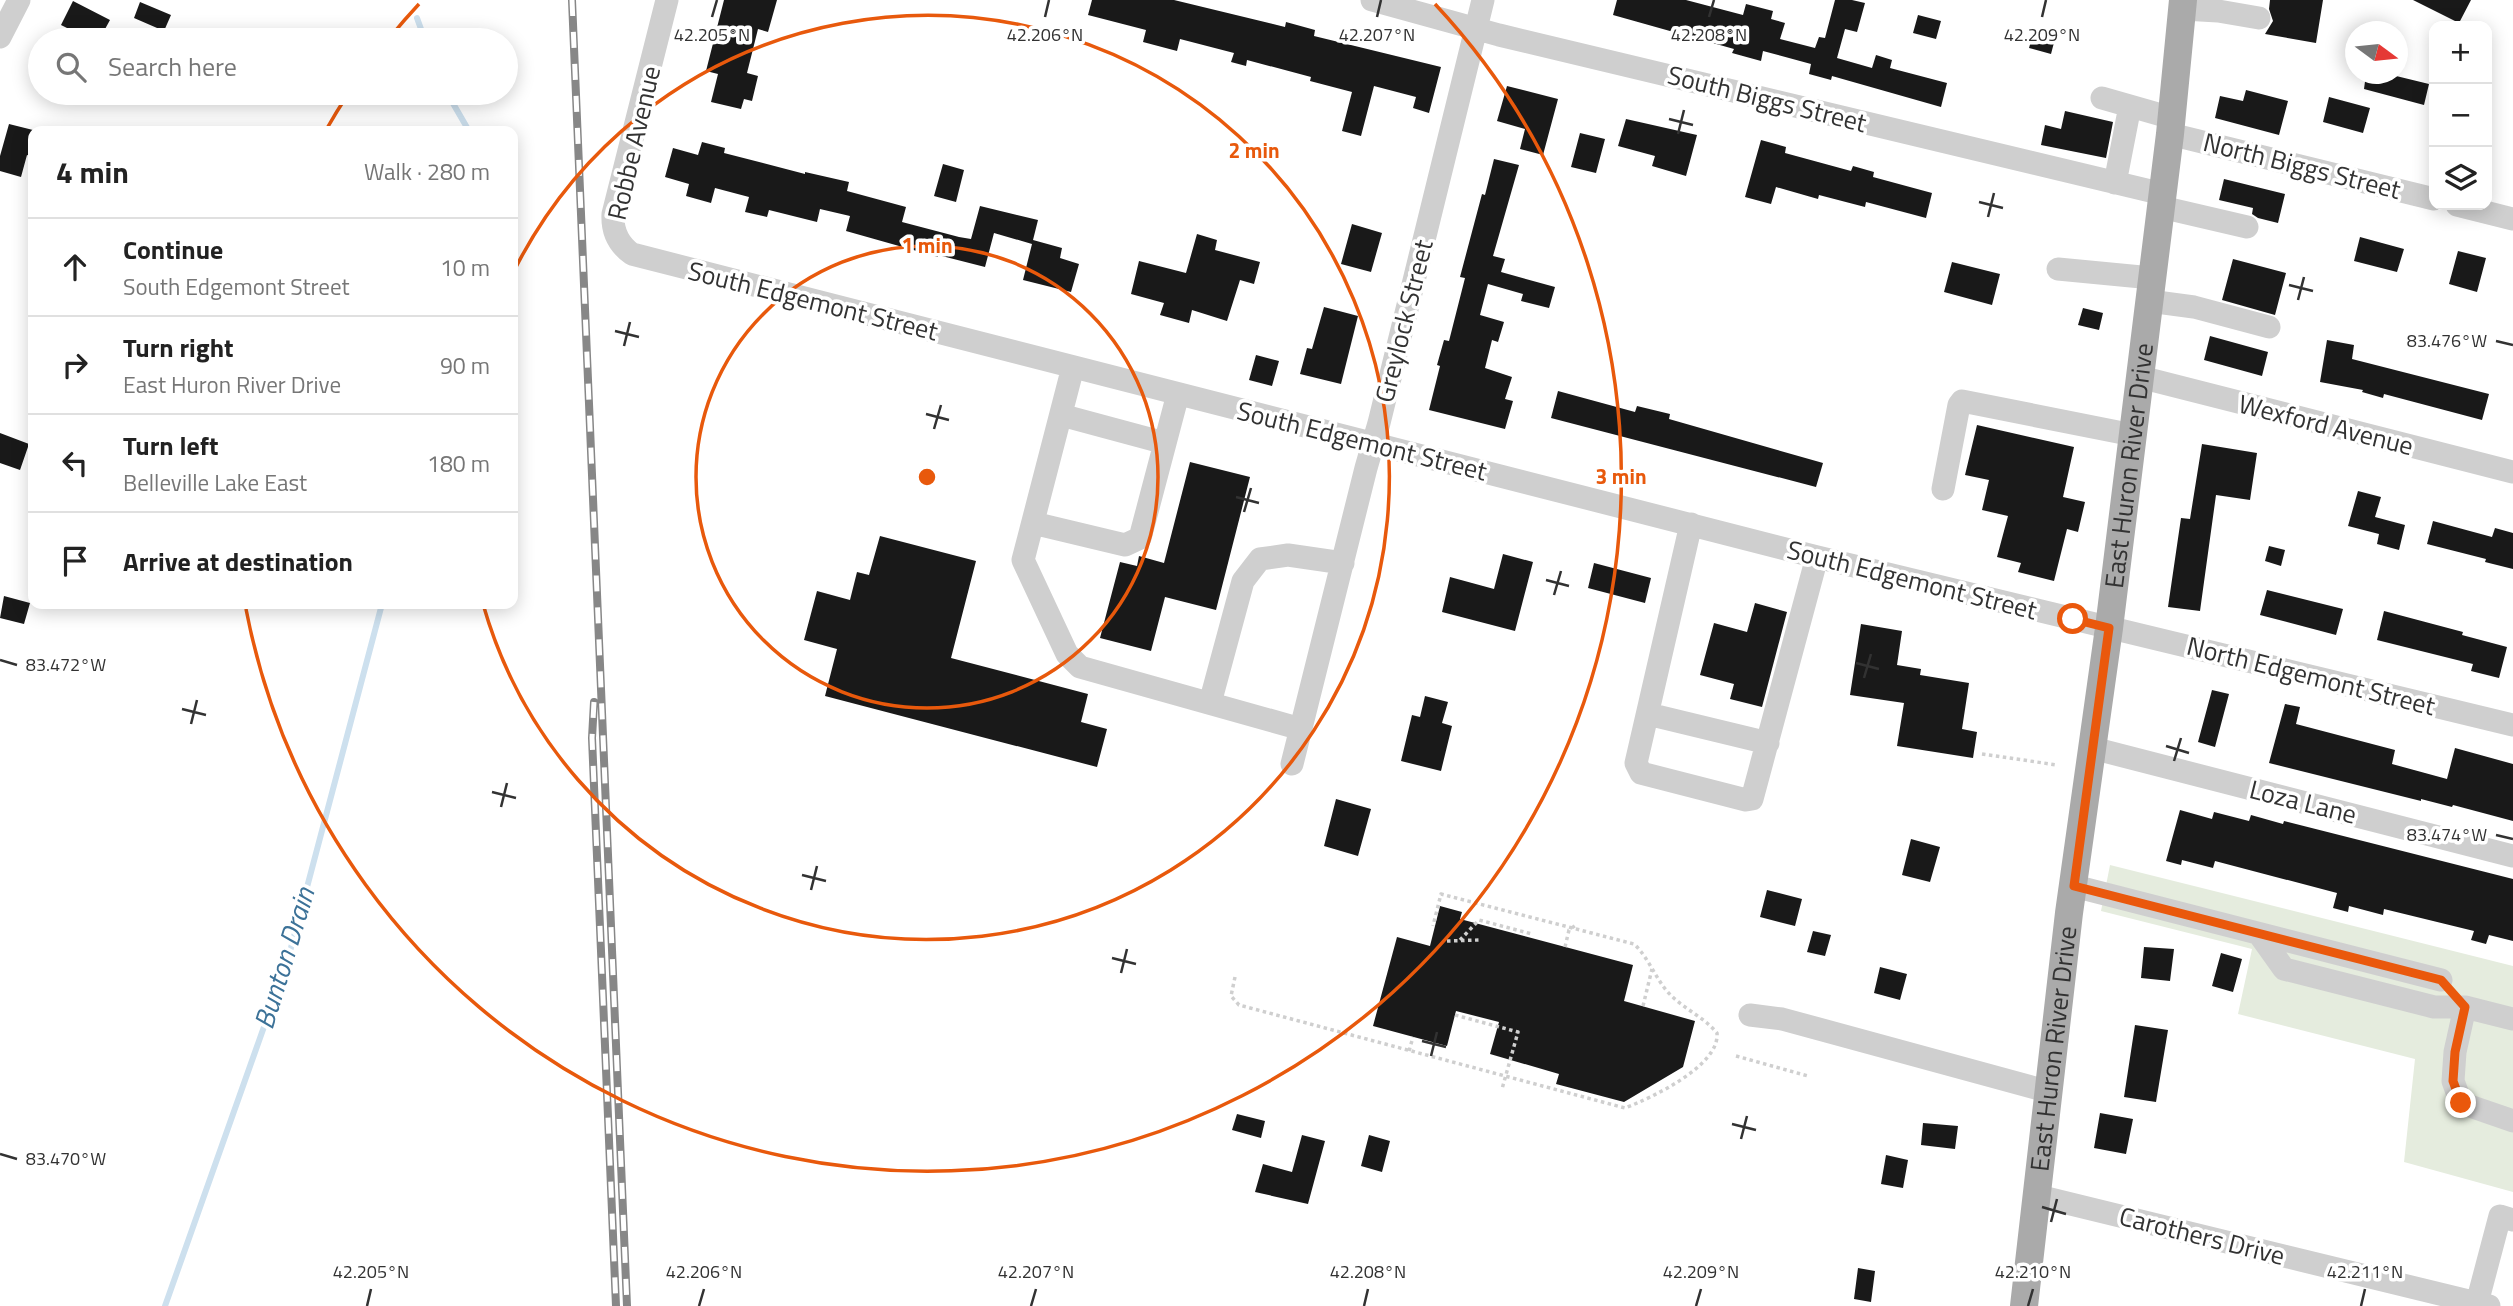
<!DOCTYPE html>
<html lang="en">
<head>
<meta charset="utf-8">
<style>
  :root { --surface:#fff; --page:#f2f2f2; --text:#222; --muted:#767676; --line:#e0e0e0 }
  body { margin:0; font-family:"Titillium Web",sans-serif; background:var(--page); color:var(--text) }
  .controls { position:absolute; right:21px; top:21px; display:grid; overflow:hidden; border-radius:14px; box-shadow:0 4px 18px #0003 }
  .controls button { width:63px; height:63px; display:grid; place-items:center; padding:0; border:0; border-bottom:2px solid var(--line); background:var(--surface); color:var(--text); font:35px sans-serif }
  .compass { position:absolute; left:2345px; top:21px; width:63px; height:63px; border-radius:50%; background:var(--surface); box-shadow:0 4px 18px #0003; rotate:105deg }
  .stop { position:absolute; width:21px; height:21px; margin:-16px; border:5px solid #ea580c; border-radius:50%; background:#fff }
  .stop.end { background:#ea580c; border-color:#fff; box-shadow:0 2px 7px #0008 }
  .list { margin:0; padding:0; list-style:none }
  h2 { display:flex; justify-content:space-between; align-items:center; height:91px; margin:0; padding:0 28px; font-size:30px }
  h2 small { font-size:23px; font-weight:400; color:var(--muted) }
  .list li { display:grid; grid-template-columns:46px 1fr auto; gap:21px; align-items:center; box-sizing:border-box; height:98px; padding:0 28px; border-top:2px solid var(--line) }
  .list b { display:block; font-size:26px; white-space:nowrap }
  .list p { margin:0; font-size:23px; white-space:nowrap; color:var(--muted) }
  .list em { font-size:23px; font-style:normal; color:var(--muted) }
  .icon { flex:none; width:38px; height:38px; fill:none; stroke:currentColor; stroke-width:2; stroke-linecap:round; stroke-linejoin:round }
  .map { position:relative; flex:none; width:2513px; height:1306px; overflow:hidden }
  .search { position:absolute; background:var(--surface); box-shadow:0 4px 18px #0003; left:28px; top:28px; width:490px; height:77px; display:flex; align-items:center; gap:18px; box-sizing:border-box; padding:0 24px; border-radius:38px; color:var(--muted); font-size:26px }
  .panel { position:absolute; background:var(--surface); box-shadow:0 4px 18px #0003; left:28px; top:126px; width:490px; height:483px; border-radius:14px }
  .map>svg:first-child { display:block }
</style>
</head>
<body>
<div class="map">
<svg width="2513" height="1306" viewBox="0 0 2513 1306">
  <rect width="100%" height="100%" fill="#fff"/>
  <path fill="#e5ecde" d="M2110,865l403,101v226l-109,-30 11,-103 -177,-45 14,-65 -151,-38z"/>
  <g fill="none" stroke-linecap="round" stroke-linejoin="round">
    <path stroke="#cde0ee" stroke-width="6" d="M417,18l8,22
      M447,93l22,38
      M165,1306l123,-347 94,-355"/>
  </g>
  <path fill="#191919" d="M724,0h53l-9,32 -10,-3 -11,44 11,3 -6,25 -8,-2 -3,10 -30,-7 7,-28 -12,-3z
    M1092,0h82l111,27 1,-5 29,8 -1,6 127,31 -12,46 -16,-5 3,-11 -42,-11 -13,50 -19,-5 10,-39 -42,-11 1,-4 -64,-17 -1,6 -15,-4 3,-9 -54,-14 -3,12 -34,-9 3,-12 -58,-15z
    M1617,0h69l57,15 3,-11 27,7 -2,8 14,4 -5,16 35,9 4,-11 6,1 10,-38h17l13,3 -8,29 -12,-3 -8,29 35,10 4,-13 16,5 -2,8 57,15 -6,24 -109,-31 -1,4 -22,-6 2,-10 -48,-13 -2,10 -29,-8 2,-4 -121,-34z
    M2270,0h53l-7,43 -51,-9 8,-13 -4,-12z
    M2413,0h58l-12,23z
    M73,1l37,19 -11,20h-8l-30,-15z
    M140,2l31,13 -7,16 -30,-13z
    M1918,15l23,6 -5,18 -23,-6z
    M2034,30l22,5 -5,19 -22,-6z
    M2366,74h22l41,10 -5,21 -60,-16z
    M1507,86l51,13 -15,56 -23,-6 5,-20 -28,-8z
    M2246,90l42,11 -9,34 -64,-17 5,-22 23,5z
    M2329,97l41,11 -7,25 -40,-11z
    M2065,111l48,11 -7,36 -65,-13 4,-20 16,4z
    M1626,119l71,16 -11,41 -34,-10 3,-10 -37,-10z
    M9,124l24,6v27l-6,-2 -6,22 -21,-6v-15z
    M1580,133l25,6 -9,34 -25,-6z
    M1761,140l25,7 -1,6 66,18 2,-5 21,6 -1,5 59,16 -6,25 -60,-16 -1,5 -46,-12 -1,4 -42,-12 -5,17 -26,-7z
    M702,142l23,6 -1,5 81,21v-2l44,10 -2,9 59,16 -4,15 57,15 12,2 9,-33 58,14 -6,24 -38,-11 -9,34 -47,-12v2l-92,-26 4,-15 -30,-7 -3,13 -48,-12 -2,7 -22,-5 4,-15 -34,-9 -4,15 -25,-7 3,-12 -24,-7 8,-29 25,7z
    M1494,159l25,6 -26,91 12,3 -4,13 54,15 -6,21 -28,-7 2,-7 -35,-10 -8,31 24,7 -6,20 -6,-2 -7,28 27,9 -7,22 8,2 -8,28 -76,-19 11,-44 -3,-1 7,-25 5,1 16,-63 -5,-1 22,-83 3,1z
    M943,164l21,6 -8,32 -22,-6z
    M2224,179l61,15 -7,29 -20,-5 -6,-4 1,-6 -34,-8z
    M1352,224l30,9 -11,39 -30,-8z
    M1197,234l20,6 -2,10 45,12 -6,22 -14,-4 -13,41 -35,-11 -3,13 -29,-8 4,-12 -33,-9 8,-33 47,12z
    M2360,237l44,12 -7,23 -43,-11z
    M1033,240l29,8 -2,10 19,6 -8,28 -48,-12z
    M2458,251l28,7 -9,34 -28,-8z
    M2233,259l53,14 -11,42 -53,-15z
    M1952,262l48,12 -8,31 -48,-13z
    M1324,307l34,9 -17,68 -41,-10 7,-26 5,1z
    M2083,308l20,5 -4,17 -21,-5z
    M2210,336l58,16 -6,24 -58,-16z
    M2327,340l27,5 -2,14 137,35 -7,26 -98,-26 -1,4 -21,-6 1,-2 -43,-8z
    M1256,355l23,6 -7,25 -23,-6z
    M1558,391l77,21 2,-6 33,8 -1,5 154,44 -7,24 -265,-69z
    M1977,425l97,22 -11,50 22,5 -7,30 -11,-3 -13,52 -36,-9 3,-9 -24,-6 11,-41 -26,-6 7,-30 -24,-5z
    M0,433l29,11 -9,26 -20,-7z
    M2202,444l55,9 -7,47 -34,-5 -16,116 -32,-4 13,-89 9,1z
    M1190,462l60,15 -34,133 -51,-13 -14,54 -51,-13 20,-76 17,4 2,-10 25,7z
    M2358,491l23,6 -6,20 30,8 -6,25 -22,-6 2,-10 -31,-8z
    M2433,521l59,16 3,-9 18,5v36l-28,-7 1,-3 -59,-15z
    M880,536l96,25 -25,97 137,36 -7,28 26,7 -10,38 -272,-71 12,-47 -33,-9 13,-49 33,9 7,-28 12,3z
    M2269,546l16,4 -4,16 -16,-5z
    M1503,554l30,8 -18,69 -73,-19 8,-35 44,12z
    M1594,563l57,15 -6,25 -57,-15z
    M2267,590l76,19 -7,26 -76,-20z
    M4,596l26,7 -6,21 -24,-6z
    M1755,603l32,9 -25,95 -32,-8 4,-15 -34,-9 14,-52 33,9z
    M2384,611l79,21 -1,3 45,12 -8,31 -28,-7 2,-7 -96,-24z
    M1861,624l41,7 -5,34 24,4 -1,6 49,8 -7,46 15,3 -4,26 -76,-12 7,-43 -54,-8z
    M2212,690l17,4 -14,53 -17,-5z
    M1425,696l23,6 -6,21 10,3 -11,45 -40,-10 11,-46 8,2z
    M2285,704l15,3 -4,17 99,26 -3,14 55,15 8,-31 58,16v57l-60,-16 -1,2 -31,-8v2l-152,-38z
    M1336,799l35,10 -13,47 -34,-10z
    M2180,810l32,9 2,-7 35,9 2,-6 32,9 1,-3 229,58v62l-24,-6 -3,9 -15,-4 3,-9 -90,-22 -1,6 -34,-9 -1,6 -15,-4 4,-15 -122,-32 -2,7 -31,-8 -1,5 -15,-4z
    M1911,839l29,8 -10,35 -28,-7z
    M1767,890l35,9 -7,27 -35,-9z
    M1440,906l22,6 -2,7 173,46 -9,36 71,20 -12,46 -59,35 -68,-18 3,-10 -69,-20 9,-32 -43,-11 -9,35 -74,-20 24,-89 33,9z
    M1813,931l18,4 -6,21 -18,-4z
    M2144,947l30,2 -4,32 -29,-3z
    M2221,953l21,6 -9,33 -21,-6z
    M1880,967l27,7 -7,26 -26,-7z
    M2135,1025l33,5 -12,72 -32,-5z
    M2100,1113l33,6 -7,35 -32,-6z
    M1237,1114l28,7 -4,17 -29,-8z
    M1923,1123l35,3 -3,23 -34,-4z
    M1302,1135l23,6 -17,63 -53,-12 8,-28 29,8z
    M1369,1135l21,6 -8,31 -21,-6z
    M1886,1155l22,5 -5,28 -22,-4z
    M1858,1268l17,3 -4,31 -17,-3z"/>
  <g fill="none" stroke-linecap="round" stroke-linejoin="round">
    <path stroke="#cfcfcf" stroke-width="3.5" stroke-dasharray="3.5 3.5" stroke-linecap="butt" d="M1982,754l75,11
      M1460,940l19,-20 53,14
      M1447,941l32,-1
      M1565,947l4,-17 7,-5
      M1235,977l-4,19 8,9 386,103c26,-10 95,-42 92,-75 -14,-17 -36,-25 -51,-43 -12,-15 -18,-33 -32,-46l-193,-50 -8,32
      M1643,1006l9,-37
      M1455,1015l63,17 -16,57
      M1409,1051l4,-14
      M1736,1056l72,20"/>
    <path stroke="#cfcfcf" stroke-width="23" d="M667,0l-54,214c-1,17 5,30 19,40l1185,303 696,168
      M1372,0l127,35 664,159
      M2183,9l35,2 41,7
      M0,37l19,-37
      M2102,98l70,20
      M2170,134l264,65
      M2115,183l15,-77
      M2457,205l56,14
      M2161,207l86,20
      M2058,269l94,9
      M2149,301l45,6 75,20
      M1073,367l-50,193 44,94 13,13 221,62
      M2140,377l373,95
      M1061,415l104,28
      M1943,489l16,-84 3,-4 171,34
      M1033,523l92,22 15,-7 38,-144
      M1691,524l-55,239 5,10 105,27 6,-1 65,-242
      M1210,703l33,-122 17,-22 28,-4 55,8
      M1648,714l120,29
      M2092,748l421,108
      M1292,764l74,-296 13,-45 104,-423
      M2074,886l367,94
      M2259,934l25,35 150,38h31l48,12
      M2465,1007l-10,45 -2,29 8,22 52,18
      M1750,1015l32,4 268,73
      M2038,1196l451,110
      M2477,1303l23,-87 13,4"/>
    <path stroke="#aaa" stroke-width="28" id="s1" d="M2024,1306l45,-393 40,-285 61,-494 13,-134"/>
    <g stroke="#878787" stroke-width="8">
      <path id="rail" d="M572,0l55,1306
        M594,702l-2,36 24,568"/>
    </g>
    <use href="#rail" stroke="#fff" stroke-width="5" stroke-dasharray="16" stroke-linecap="butt"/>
  </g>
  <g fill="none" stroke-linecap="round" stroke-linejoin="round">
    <path stroke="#ea580c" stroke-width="9" d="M2073,619l36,9 -35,258 367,94 24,27 -10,45 -2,29 8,22"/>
  </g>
  <path fill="none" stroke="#323232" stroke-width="2.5" d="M712,17l5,-17M1045,17l4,-17M1377,17l4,-17M1709,17l5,-17M2042,17l4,-17M1669,119l24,6M1678,134l6,-24M1979,202l24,6M1988,217l6,-24M2289,285l24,6M2298,300l6,-23M615,331l24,6M2496,341l17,4M624,346l6,-24M926,414l23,6M934,429l7,-24M1236,497l23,6M1244,512l7,-24M1546,580l23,6M1554,595l7,-24M0,660l17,5M1856,663l23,6M1864,678l7,-24M182,709l24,6M191,724l6,-24M2166,746l23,7M2174,761l7,-23M492,792l24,6M501,807l6,-24M2496,835l17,4M802,875l24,6M811,890l6,-24M1112,958l24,6M1121,973l6,-24M1422,1041l24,6M1431,1056l6,-24M1732,1124l24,6M1741,1139l6,-23M0,1154l17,5M2042,1207l24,7M2051,1222l6,-23M367,1306l4,-17M699,1306l5,-17M1031,1306l5,-17M1364,1306l4,-17M1696,1306l5,-17M2028,1306l5,-17M2361,1306l4,-17"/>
  <g fill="none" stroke="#e8590c" stroke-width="3.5">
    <circle cx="927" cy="477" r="231"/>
    <path d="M514 271A462 462 0 1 1 483 604"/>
    <path d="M326 130A694 694 0 0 1 348 94M391 36A694 694 0 0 1 419 4M1435 4A694 694 0 1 1 246 609"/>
  </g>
  <g text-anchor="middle" stroke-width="7" stroke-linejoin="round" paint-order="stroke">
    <g font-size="26" fill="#323232" stroke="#fff">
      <text transform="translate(1767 99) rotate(14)" y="9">South Biggs Street</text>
      <text transform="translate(634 143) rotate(-77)" y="9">Robbe Avenue</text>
      <text transform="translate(2302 166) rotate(14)" y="9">North Biggs Street</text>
      <text transform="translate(813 301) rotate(14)" y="9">South Edgemont Street</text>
      <text transform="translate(1404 321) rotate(-76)" y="9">Greylock Street</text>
      <text transform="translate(2326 425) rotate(14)" y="9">Wexford Avenue</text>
      <text transform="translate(1362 441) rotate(14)" y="9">South Edgemont Street</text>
      <text dy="9" stroke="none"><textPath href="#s1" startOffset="847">East Huron River Drive</textPath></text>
      <text transform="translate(1912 580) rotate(14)" y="9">South Edgemont Street</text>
      <text transform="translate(2311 676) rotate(14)" y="9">North Edgemont Street</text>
      <text transform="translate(2303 802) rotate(14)" y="9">Loza Lane</text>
      <text dy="9" stroke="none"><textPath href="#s1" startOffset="259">East Huron River Drive</textPath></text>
      <text transform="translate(2202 1236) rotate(14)" y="9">Carothers Drive</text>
    </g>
    <g font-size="28" font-style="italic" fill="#3c7298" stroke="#fff">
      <text transform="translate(284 958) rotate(-73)" y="10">Bunton Drain</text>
    </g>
  </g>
  <g font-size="18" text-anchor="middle" fill="#323232" stroke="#fff" stroke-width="7" stroke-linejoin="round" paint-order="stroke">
    <text x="712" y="41">42.205°N</text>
    <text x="1045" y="41">42.206°N</text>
    <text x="1377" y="41">42.207°N</text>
    <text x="1709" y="41">42.208°N</text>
    <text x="2042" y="41">42.209°N</text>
    <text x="2447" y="347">83.476°W</text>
    <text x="66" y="671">83.472°W</text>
    <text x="2447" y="841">83.474°W</text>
    <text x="66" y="1165">83.470°W</text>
    <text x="371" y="1278">42.205°N</text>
    <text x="704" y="1278">42.206°N</text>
    <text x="1036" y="1278">42.207°N</text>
    <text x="1368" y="1278">42.208°N</text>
    <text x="1701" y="1278">42.209°N</text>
    <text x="2033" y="1278">42.210°N</text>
    <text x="2365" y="1278">42.211°N</text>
  </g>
  <circle cx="927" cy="477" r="10" fill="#e8590c" stroke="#fff" stroke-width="3.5"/>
  <g font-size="21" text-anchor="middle" font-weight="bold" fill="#e8590c" stroke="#fff" stroke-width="7" stroke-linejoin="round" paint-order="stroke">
    <text x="1254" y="158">2 min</text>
    <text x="927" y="253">1 min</text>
    <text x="1621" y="484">3 min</text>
  </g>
</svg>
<div class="controls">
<button>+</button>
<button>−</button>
<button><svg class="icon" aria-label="layers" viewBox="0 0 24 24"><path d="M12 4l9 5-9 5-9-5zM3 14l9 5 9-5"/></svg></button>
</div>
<svg class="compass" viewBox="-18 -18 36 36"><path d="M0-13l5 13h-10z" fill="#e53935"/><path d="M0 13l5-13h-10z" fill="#767676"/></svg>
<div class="stop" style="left:2073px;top:619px"></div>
<div class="stop end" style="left:2461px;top:1103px"></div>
<div class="search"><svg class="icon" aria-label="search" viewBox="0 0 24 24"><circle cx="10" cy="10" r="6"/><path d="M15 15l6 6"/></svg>Search here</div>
<section class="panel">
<h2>4 min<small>Walk · 280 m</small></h2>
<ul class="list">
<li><svg class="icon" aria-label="ahead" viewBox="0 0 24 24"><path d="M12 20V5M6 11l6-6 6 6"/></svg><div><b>Continue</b><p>South Edgemont Street</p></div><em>10 m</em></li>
<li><svg class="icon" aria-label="right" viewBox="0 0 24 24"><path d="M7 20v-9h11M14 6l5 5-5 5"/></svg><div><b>Turn right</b><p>East Huron River Drive</p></div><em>90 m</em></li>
<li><svg class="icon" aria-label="left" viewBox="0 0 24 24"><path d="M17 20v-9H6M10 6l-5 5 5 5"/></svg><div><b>Turn left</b><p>Belleville Lake East</p></div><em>180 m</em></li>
<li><svg class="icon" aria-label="arrive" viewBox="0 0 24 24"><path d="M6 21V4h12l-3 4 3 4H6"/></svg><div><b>Arrive at destination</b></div></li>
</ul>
</section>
</div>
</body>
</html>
